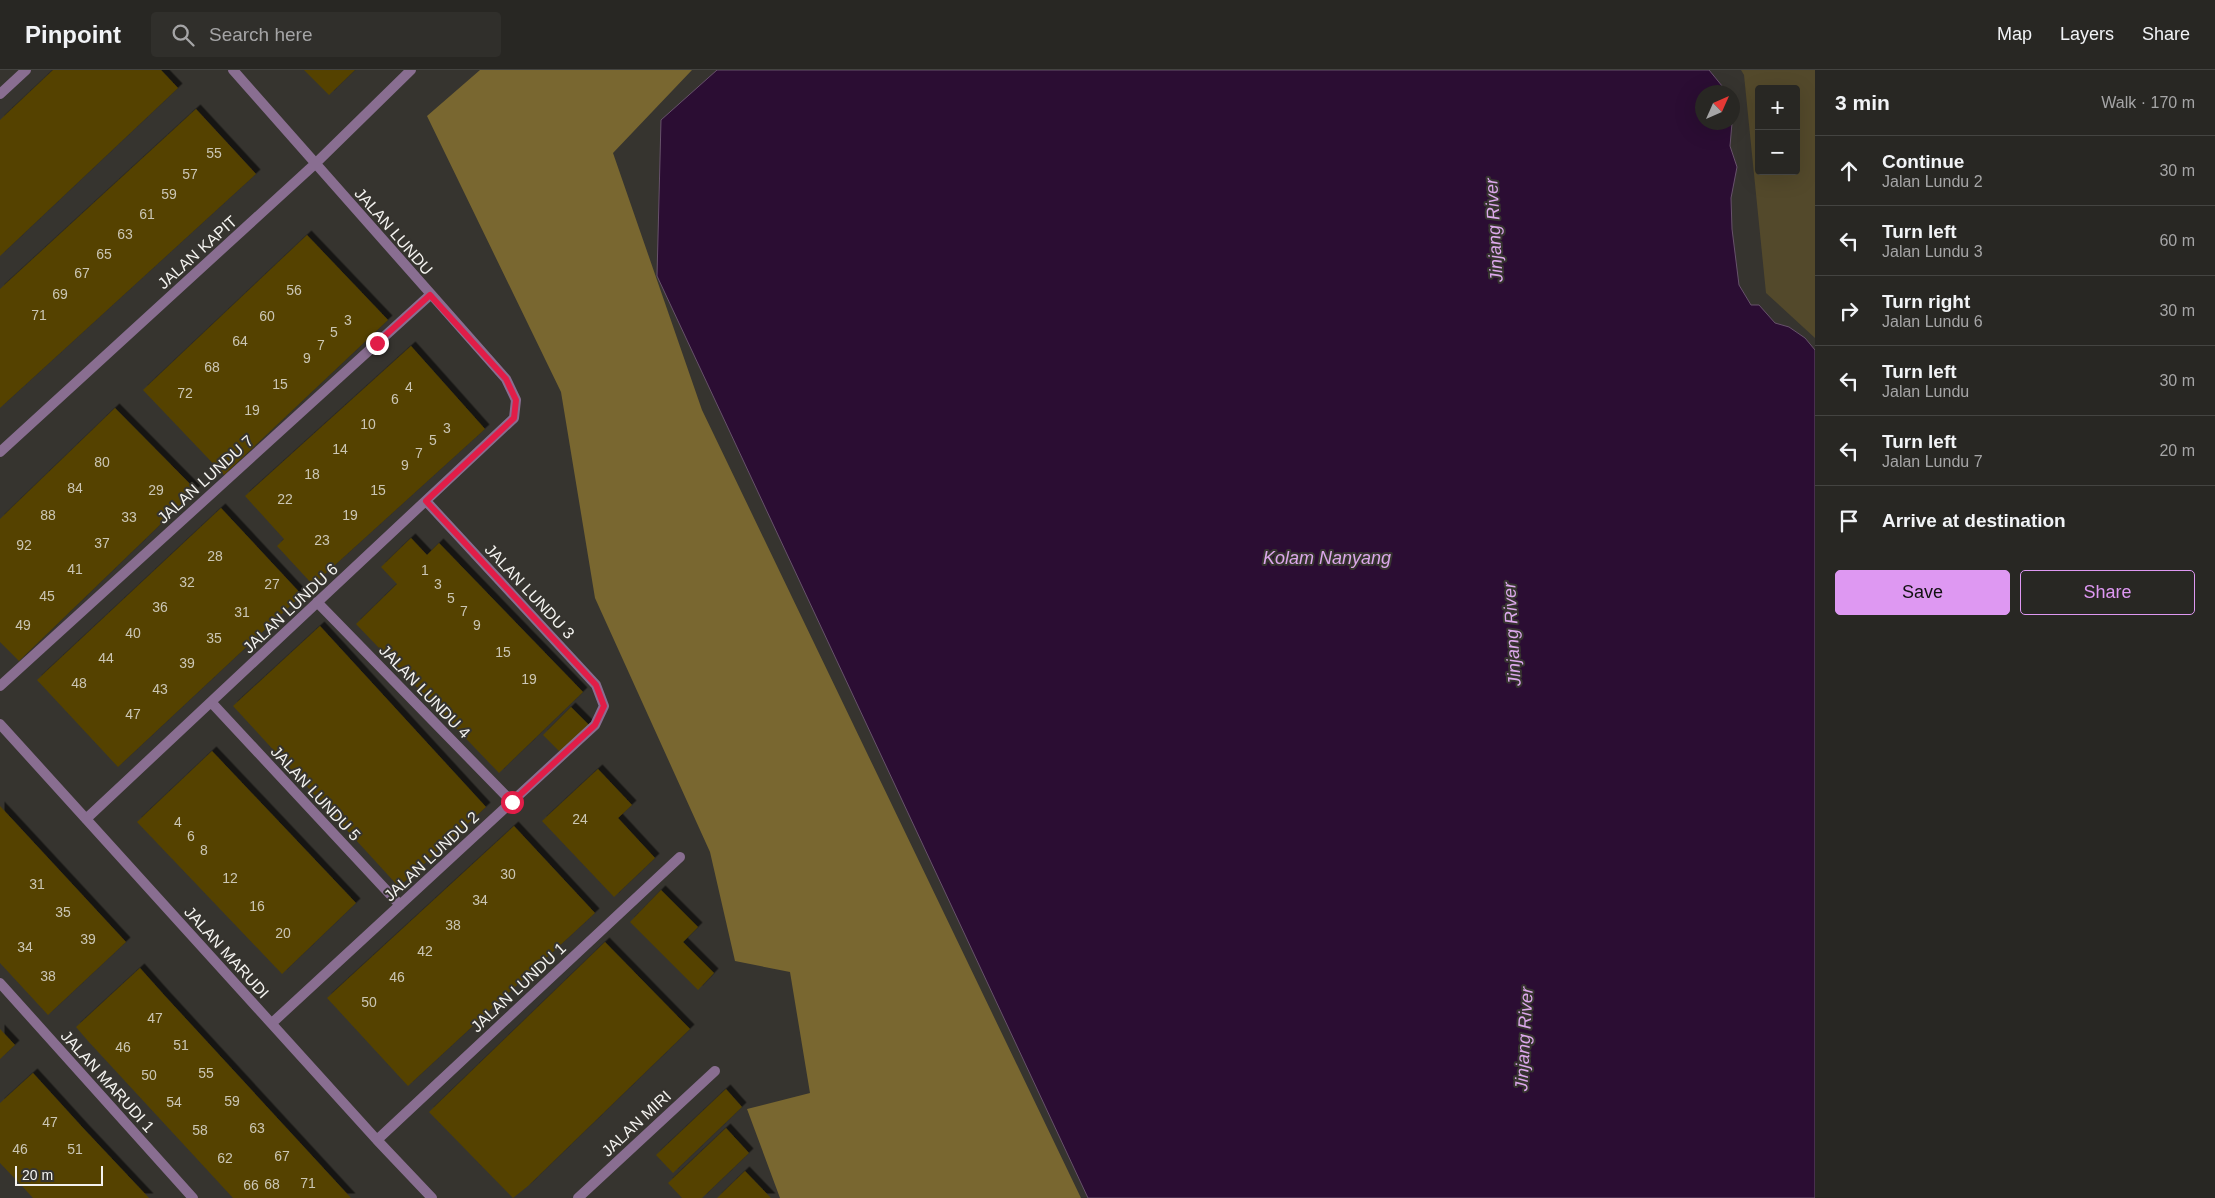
<!DOCTYPE html>
<html lang="en">
<head>
<meta charset="utf-8">
<style>
  :root { --surface:#282723; --page:#302f2b; --text:#f1f3f6; --muted:#a5a5a6; --line:#444441; --accent:#de98f2 }
  body { margin:0; font-family:Arial,sans-serif; background:var(--page); color:var(--text) }
  .controls { position:absolute; right:15px; top:15px; display:grid; overflow:hidden; border-radius:5px; box-shadow:0 5px 20px #0002 }
  .controls button { width:45px; height:45px; display:grid; place-items:center; padding:0; border:0; border-bottom:1px solid var(--line); background:var(--surface); color:var(--text); font:25px sans-serif }
  .compass { position:absolute; left:1695px; top:15px; width:45px; height:45px; border-radius:50%; background:var(--surface); box-shadow:0 5px 20px #0002; rotate:45deg }
  .scale { position:absolute; left:15px; bottom:12px; width:88px; box-sizing:border-box; padding-left:5px; border:2px solid #f3f2ef; border-top:0; font-size:14px; line-height:18px; white-space:nowrap; color:#f3f2ef; -webkit-text-stroke:4px #36342f; paint-order:stroke }
  .stop { position:absolute; width:15px; height:15px; margin:-11px; border:4px solid #e11d48; border-radius:50%; background:#fff }
  .stop.end { background:#e11d48; border-color:#fff; box-shadow:0 1px 5px #0008 }
  .list { margin:0; padding:0; list-style:none }
  h2 { display:flex; justify-content:space-between; align-items:center; height:65px; margin:0; padding:0 20px; font-size:21px }
  h2 small { font-size:16px; font-weight:400; color:var(--muted) }
  .list li { display:grid; grid-template-columns:32px 1fr auto; gap:15px; align-items:center; box-sizing:border-box; height:70px; padding:0 20px; border-top:1px solid var(--line) }
  .list b { display:block; font-size:19px; white-space:nowrap }
  .list p { margin:0; font-size:16px; white-space:nowrap; color:var(--muted) }
  .list em { font-size:16px; font-style:normal; color:var(--muted) }
  .actions { display:flex; gap:10px; padding:15px 20px }
  .actions a { flex:1; padding:11px 0; border:1px solid var(--accent); border-radius:5px; text-align:center; font-size:18px; color:var(--accent) }
  .actions .main { background:var(--accent); color:#111 }
  .icon { flex:none; width:28px; height:28px; fill:none; stroke:currentColor; stroke-width:2; stroke-linecap:round; stroke-linejoin:round }
  .map { position:relative; flex:none; width:1815px; height:1128px; overflow:hidden }
  header { display:flex; align-items:center; gap:30px; box-sizing:border-box; height:70px; padding:0 25px; background:var(--surface); border-bottom:1px solid var(--line) }
  header strong { font-size:24px }
  nav { display:flex; gap:28px; margin-inline-start:auto; font-size:18px }
  .search { width:350px; height:45px; background:var(--page); display:flex; align-items:center; gap:12px; box-sizing:border-box; padding:0 18px; border-radius:5px; color:var(--muted); font-size:19px }
  main { display:flex }
  aside { flex:1; background:var(--surface) }
  .map>svg:first-child { display:block }
</style>
</head>
<body>
<header>
<strong>Pinpoint</strong>
<div class="search"><svg class="icon" aria-label="search" viewBox="0 0 24 24"><circle cx="10" cy="10" r="6"/><path d="M15 15l6 6"/></svg>Search here</div>
<nav><a>Map</a><a>Layers</a><a>Share</a></nav>
</header>
<main>
<div class="map">
<svg width="1815" height="1128" viewBox="0 0 1815 1128">
  <defs>
    <filter id="shadow"><feDropShadow dx="4.5" dy="-4.5" stdDeviation="0" flood-color="#0009"/></filter>
  </defs>
  <rect width="100%" height="100%" fill="#36342f"/>
  <path fill="#53492b" fill-rule="evenodd" d="M1741,0h74v268l-49,-45 -22,-218zM1759,19h37v82h-37z"/>
  <path fill="#796730" d="M480,0h212l-79,83 89,257 379,788h-301l-33,-89 63,-16 -20,-121 -55,-11 -25,-109 -115,-254 -34,-206 -134,-276z"/>
  <path fill="#2b0d33" stroke="#67526b" d="M717,0h992l18,22h-25v30l30,1 -2,23 7,21 -6,31 1,31 7,56 12,20h8l16,18 14,4 16,11 10,12v848h-727l-431,-922 4,-156z"/>
  <path fill="#544202" filter="url(#shadow)" d="M53,0h108l17,18 -178,168v-136z
    M304,0h51l-26,25z
    M196,39l60,65 -256,234v-119z
    M307,165l81,85 -164,155 -81,-85z
    M411,276l74,83 -172,156 -36,-39 7,-7 -39,-43z
    M115,338l81,82 -177,171 -19,-19v-123z
    M221,438l81,87 -184,172 -81,-87z
    M411,468l16,17 12,-12 144,149 -84,81 -143,-149 41,-40 -16,-17z
    M320,556l166,181 -87,80 -166,-181z
    M571,637l20,20 -29,27 -19,-19z
    M212,681l144,152 -74,71 -145,-152z
    M598,699l34,36 -14,13 37,40 -41,39 -72,-76z
    M0,736l126,136 -78,73 -48,-52z
    M514,756l81,87 -187,173 -81,-88z
    M661,820l37,37 -15,15 31,31 -16,17 -68,-68z
    M605,872l85,87 -162,157 -15,12 -84,-86z
    M140,898l25,28 186,202h-118l-145,-157 -12,-14z
    M0,959l15,16 -15,14z
    M33,1003l51,56 65,69h-116l-11,-12 -22,-23v-60z
    M726,1019l16,18 -69,66 -17,-18z
    M726,1058l23,25 -47,45h-20l-14,-15z
    M745,1101l26,27h-54z"/>
  <g fill="none" stroke-linecap="round" stroke-linejoin="round">
    <path stroke="#896e91" stroke-width="10" d="M0,24l26,-24
      M0,382l316,-289 95,-93
      M317,532l195,200
      M0,616l430,-391
      M211,632l189,203
      M0,654l377,416 55,58
      M86,749l428,-401 2,-18 -10,-21 -273,-309
      M0,913l193,215
      M272,953l323,-298 9,-19 -8,-21 -170,-184
      M377,1070l303,-283
      M578,1128l137,-127"/>
  </g>
  <g fill="none" stroke-linecap="round" stroke-linejoin="round">
    <path stroke="#e11d48" stroke-width="6" d="M377,273l53,-48 76,84 10,21 -2,18 -88,83 170,184 8,21 -9,19 -83,77"/>
  </g>
  <g text-anchor="middle" stroke-width="4" stroke-linejoin="round" paint-order="stroke">
    <g font-size="14" fill="#cbc6b4">
      <text x="214" y="88">55</text>
      <text x="190" y="109">57</text>
      <text x="169" y="129">59</text>
      <text x="147" y="149">61</text>
      <text x="125" y="169">63</text>
      <text x="104" y="189">65</text>
      <text x="82" y="208">67</text>
      <text x="294" y="225">56</text>
      <text x="60" y="229">69</text>
      <text x="39" y="250">71</text>
      <text x="267" y="251">60</text>
      <text x="348" y="255">3</text>
      <text x="334" y="267">5</text>
      <text x="240" y="276">64</text>
      <text x="321" y="280">7</text>
      <text x="307" y="293">9</text>
      <text x="212" y="302">68</text>
      <text x="280" y="319">15</text>
      <text x="409" y="322">4</text>
      <text x="185" y="328">72</text>
      <text x="395" y="334">6</text>
      <text x="252" y="345">19</text>
      <text x="368" y="359">10</text>
      <text x="447" y="363">3</text>
      <text x="433" y="375">5</text>
      <text x="340" y="384">14</text>
      <text x="419" y="388">7</text>
      <text x="102" y="397">80</text>
      <text x="405" y="400">9</text>
      <text x="312" y="409">18</text>
      <text x="75" y="423">84</text>
      <text x="156" y="425">29</text>
      <text x="378" y="425">15</text>
      <text x="285" y="434">22</text>
      <text x="48" y="450">88</text>
      <text x="350" y="450">19</text>
      <text x="129" y="452">33</text>
      <text x="322" y="475">23</text>
      <text x="102" y="478">37</text>
      <text x="24" y="480">92</text>
      <text x="215" y="491">28</text>
      <text x="75" y="504">41</text>
      <text x="425" y="505">1</text>
      <text x="187" y="517">32</text>
      <text x="272" y="519">27</text>
      <text x="438" y="519">3</text>
      <text x="47" y="531">45</text>
      <text x="451" y="533">5</text>
      <text x="160" y="542">36</text>
      <text x="464" y="546">7</text>
      <text x="242" y="547">31</text>
      <text x="23" y="560">49</text>
      <text x="477" y="560">9</text>
      <text x="133" y="568">40</text>
      <text x="214" y="573">35</text>
      <text x="503" y="587">15</text>
      <text x="106" y="593">44</text>
      <text x="187" y="598">39</text>
      <text x="529" y="614">19</text>
      <text x="79" y="618">48</text>
      <text x="160" y="624">43</text>
      <text x="133" y="649">47</text>
      <text x="580" y="754">24</text>
      <text x="178" y="757">4</text>
      <text x="191" y="771">6</text>
      <text x="204" y="785">8</text>
      <text x="508" y="809">30</text>
      <text x="230" y="813">12</text>
      <text x="37" y="819">31</text>
      <text x="480" y="835">34</text>
      <text x="257" y="841">16</text>
      <text x="63" y="847">35</text>
      <text x="453" y="860">38</text>
      <text x="283" y="868">20</text>
      <text x="88" y="874">39</text>
      <text x="25" y="882">34</text>
      <text x="425" y="886">42</text>
      <text x="48" y="911">38</text>
      <text x="397" y="912">46</text>
      <text x="369" y="937">50</text>
      <text x="155" y="953">47</text>
      <text x="181" y="980">51</text>
      <text x="123" y="982">46</text>
      <text x="206" y="1008">55</text>
      <text x="149" y="1010">50</text>
      <text x="232" y="1036">59</text>
      <text x="174" y="1037">54</text>
      <text x="50" y="1057">47</text>
      <text x="257" y="1063">63</text>
      <text x="200" y="1065">58</text>
      <text x="20" y="1084">46</text>
      <text x="75" y="1084">51</text>
      <text x="282" y="1091">67</text>
      <text x="225" y="1093">62</text>
      <text x="308" y="1118">71</text>
      <text x="272" y="1119">68</text>
      <text x="251" y="1120">66</text>
    </g>
    <g font-size="16" fill="#f3f2ef" stroke="#36342f">
      <text transform="translate(394 161) rotate(49)" y="6">JALAN LUNDU</text>
      <text transform="translate(197 182) rotate(-42)" y="6">JALAN KAPIT</text>
      <text transform="translate(205 409) rotate(-42)" y="6">JALAN LUNDU 7</text>
      <text transform="translate(530 521) rotate(47)" y="6">JALAN LUNDU 3</text>
      <text transform="translate(290 538) rotate(-43)" y="6">JALAN LUNDU 6</text>
      <text transform="translate(425 621) rotate(46)" y="6">JALAN LUNDU 4</text>
      <text transform="translate(316 723) rotate(47)" y="6">JALAN LUNDU 5</text>
      <text transform="translate(431 786) rotate(-43)" y="6">JALAN LUNDU 2</text>
      <text transform="translate(227 882) rotate(48)" y="6">JALAN MARUDI</text>
      <text transform="translate(518 917) rotate(-43)" y="6">JALAN LUNDU 1</text>
      <text transform="translate(108 1011) rotate(48)" y="6">JALAN MARUDI 1</text>
      <text transform="translate(636 1053) rotate(-43)" y="6">JALAN MIRI</text>
    </g>
    <g font-size="18" font-style="italic" fill="#dca8eb" stroke="#36342f">
      <text transform="translate(1494 160) rotate(-93)" y="6">Jinjang River</text>
      <text x="1327" y="494">Kolam Nanyang</text>
      <text transform="translate(1512 564) rotate(-93)" y="6">Jinjang River</text>
      <text transform="translate(1524 969) rotate(-87)" y="6">Jinjang River</text>
    </g>
  </g>
</svg>
<div class="controls">
<button>+</button>
<button>−</button>
</div>
<svg class="compass" viewBox="-18 -18 36 36"><path d="M0-13l5 13h-10z" fill="#e53935"/><path d="M0 13l5-13h-10z" fill="#a5a5a6"/></svg>
<div class="scale">20 m</div>
<div class="stop" style="left:512px;top:732px"></div>
<div class="stop end" style="left:377px;top:273px"></div>
</div>
<aside>
<h2>3 min<small>Walk · 170 m</small></h2>
<ul class="list">
<li><svg class="icon" aria-label="ahead" viewBox="0 0 24 24"><path d="M12 20V5M6 11l6-6 6 6"/></svg><div><b>Continue</b><p>Jalan Lundu 2</p></div><em>30 m</em></li>
<li><svg class="icon" aria-label="left" viewBox="0 0 24 24"><path d="M17 20v-9H6M10 6l-5 5 5 5"/></svg><div><b>Turn left</b><p>Jalan Lundu 3</p></div><em>60 m</em></li>
<li><svg class="icon" aria-label="right" viewBox="0 0 24 24"><path d="M7 20v-9h11M14 6l5 5-5 5"/></svg><div><b>Turn right</b><p>Jalan Lundu 6</p></div><em>30 m</em></li>
<li><svg class="icon" aria-label="left" viewBox="0 0 24 24"><path d="M17 20v-9H6M10 6l-5 5 5 5"/></svg><div><b>Turn left</b><p>Jalan Lundu</p></div><em>30 m</em></li>
<li><svg class="icon" aria-label="left" viewBox="0 0 24 24"><path d="M17 20v-9H6M10 6l-5 5 5 5"/></svg><div><b>Turn left</b><p>Jalan Lundu 7</p></div><em>20 m</em></li>
<li><svg class="icon" aria-label="arrive" viewBox="0 0 24 24"><path d="M6 21V4h12l-3 4 3 4H6"/></svg><div><b>Arrive at destination</b></div></li>
</ul>
<div class="actions"><a class="main">Save</a><a>Share</a></div>
</aside>
</main>
</body>
</html>
